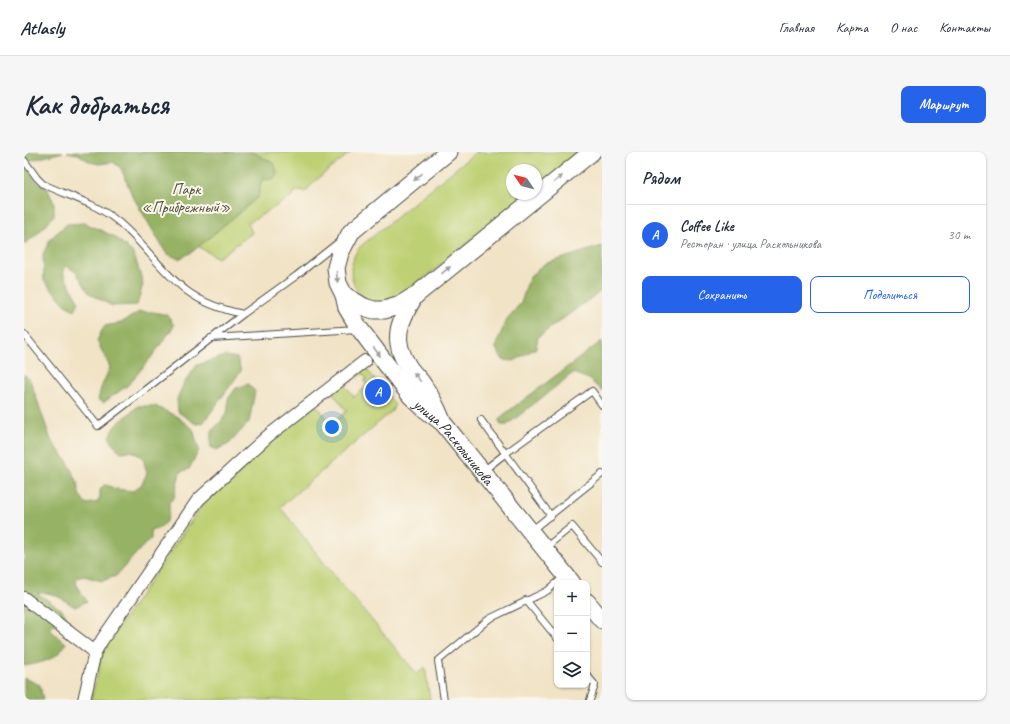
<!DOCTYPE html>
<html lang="ru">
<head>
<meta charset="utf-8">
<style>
  :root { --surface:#fff; --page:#f6f6f7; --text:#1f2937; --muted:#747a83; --line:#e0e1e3; --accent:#2563eb }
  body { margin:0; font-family:Caveat,sans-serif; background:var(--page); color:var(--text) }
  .controls { position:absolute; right:12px; bottom:12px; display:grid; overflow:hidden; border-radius:8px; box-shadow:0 1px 3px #0004 }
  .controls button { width:36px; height:36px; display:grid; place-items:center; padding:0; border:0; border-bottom:1px solid var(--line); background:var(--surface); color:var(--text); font:20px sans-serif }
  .compass { position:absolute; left:482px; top:12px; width:36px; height:36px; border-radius:50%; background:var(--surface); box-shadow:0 1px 3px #0004; rotate:305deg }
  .you { position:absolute; left:308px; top:275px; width:14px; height:14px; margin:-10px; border:3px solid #fff; border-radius:50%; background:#1a73e8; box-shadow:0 0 0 6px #1a73e833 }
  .badge { display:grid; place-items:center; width:26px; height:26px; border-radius:50%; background:var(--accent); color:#fff; font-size:13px; font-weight:700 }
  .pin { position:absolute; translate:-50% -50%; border:2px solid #fff; box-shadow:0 1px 4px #0006 }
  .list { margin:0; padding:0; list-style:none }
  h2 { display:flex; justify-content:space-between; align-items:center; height:52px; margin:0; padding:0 16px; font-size:17px }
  h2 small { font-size:13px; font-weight:400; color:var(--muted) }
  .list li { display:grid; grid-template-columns:26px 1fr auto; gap:12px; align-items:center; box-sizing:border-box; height:60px; padding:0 16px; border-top:1px solid var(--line) }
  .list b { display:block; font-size:15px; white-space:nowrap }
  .list p { margin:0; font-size:13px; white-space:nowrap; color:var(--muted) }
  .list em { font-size:13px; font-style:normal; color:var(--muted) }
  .actions { display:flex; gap:8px; padding:12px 16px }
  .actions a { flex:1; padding:9px 0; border:1px solid var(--accent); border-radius:8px; text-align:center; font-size:14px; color:var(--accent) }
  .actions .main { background:var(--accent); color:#fff }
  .icon { flex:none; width:22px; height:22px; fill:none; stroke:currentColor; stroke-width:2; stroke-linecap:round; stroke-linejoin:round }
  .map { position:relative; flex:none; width:578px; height:548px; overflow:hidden; border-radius:8px }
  header { display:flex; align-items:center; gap:24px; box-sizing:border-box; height:56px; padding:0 20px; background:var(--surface); border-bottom:1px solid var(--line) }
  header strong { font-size:19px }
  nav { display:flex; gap:22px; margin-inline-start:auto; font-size:14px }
  .intro { display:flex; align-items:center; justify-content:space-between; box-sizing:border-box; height:96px; padding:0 24px }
  h1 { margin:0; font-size:28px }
  .button { padding:10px 18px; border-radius:8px; background:var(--accent); color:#fff; font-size:14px; font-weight:700 }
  main { display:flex; gap:24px; padding:0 24px }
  aside { flex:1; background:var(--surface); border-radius:8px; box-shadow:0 1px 3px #0004 }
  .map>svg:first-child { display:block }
</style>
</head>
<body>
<header>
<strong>Atlasly</strong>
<nav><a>Главная</a><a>Карта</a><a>О нас</a><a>Контакты</a></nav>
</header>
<div class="intro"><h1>Как добраться</h1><a class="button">Маршрут</a></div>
<main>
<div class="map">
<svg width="578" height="548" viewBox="0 0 578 548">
  <rect width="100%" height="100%" fill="#fbf7ec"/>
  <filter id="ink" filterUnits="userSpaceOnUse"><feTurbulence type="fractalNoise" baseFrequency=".025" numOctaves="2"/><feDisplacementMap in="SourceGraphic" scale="8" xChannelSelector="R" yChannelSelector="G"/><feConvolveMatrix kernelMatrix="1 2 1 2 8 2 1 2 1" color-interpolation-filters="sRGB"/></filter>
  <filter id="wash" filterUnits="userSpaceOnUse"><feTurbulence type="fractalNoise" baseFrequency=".012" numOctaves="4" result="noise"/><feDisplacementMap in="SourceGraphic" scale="16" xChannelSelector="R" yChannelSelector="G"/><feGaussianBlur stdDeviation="0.9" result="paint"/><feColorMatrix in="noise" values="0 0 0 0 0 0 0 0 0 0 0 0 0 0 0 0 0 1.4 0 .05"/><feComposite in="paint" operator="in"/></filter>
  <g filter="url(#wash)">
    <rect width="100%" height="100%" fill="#f1e3c6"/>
    <path fill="#bdd073" stroke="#747e4f" d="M114,0h213l-36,29 -10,11 -3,-2 -8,2 -1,4 -45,27 4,10 -34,25 -19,-11z
      M452,0h106l-46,38v-20h-24v24h19l-131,103c-8,3 -16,6 -25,5 -19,-3 -28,-26 -22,-42 1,-6 5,-10 8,-14z
      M341,215l14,18 -7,6 7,8 7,-6 9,11 -3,7 -112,96 49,62 88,105 8,-7 5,33h-339l11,-46 6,-12 95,-138 67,-63 46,-36 16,19 15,-13 -15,-19 19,-14 2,2 -8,6 9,11 13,-11 -3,-5 3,-2 -5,-6 -6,5 -2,-3z"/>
    <path fill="#96b265" stroke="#606e48" d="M0,0h39l-31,8 -4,4c4,14 6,18 19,24l7,15v13l-18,19 -10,8h-2z
      M43,0h185l22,11 3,9 -1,5 -4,2 -10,1 -4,17 -66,55 -13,7 -13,-6 -34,-58 -11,-27 -8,-6 -14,2 -9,-2 -12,-8z
      M61,71l30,14 19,17 9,30 -6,21 -25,1 -23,-13 -13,-21 -10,-6 -3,3 1,6 15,27 -4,8 -8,-4 -23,-25 -1,-27 7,-15 17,-15z
      M578,94v44l-64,47 -2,11 -22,13 -11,-1 -8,-13 12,-28 14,-16 8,-25 15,-14z
      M115,160h14l15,3 6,11 -24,33 -22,26 -25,18 -5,-3 3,-12 9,-21 -13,-26 7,-15 17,-3z
      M578,189v50l-13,-12 -16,-6 -66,52h-6l-2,-5 3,-4z
      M201,204l12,2 4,13 -38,52 -7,1 -18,-12 -1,-13 7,-16 13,-18z
      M0,222l6,6 21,60 18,24 9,19 1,11 7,10 12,-2 2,-6v-6l4,-5c5,0 8,3 12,4 6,1 11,1 17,2l9,-7 5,-11 -4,-15 -11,-7 -11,1 -7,-6 -5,-10 6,-10 23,-20h17l21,10 17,13 6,21 -10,19 -9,3 -6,26 -5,4c1,15 -1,21 -14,28l-4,-1v10l-10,9 -25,28 -14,5 -18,-5 -8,2 1,9 10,14 -12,6c-13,-8 -22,-16 -38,-14l25,17 9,13 -5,7 -12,-6 -4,5 9,9 7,5c-8,17 -25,20 -42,23z
      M224,232l7,7 -6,31 -20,22 -13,6 -5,-3 -1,-7 2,-9 10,-11 6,-10v-11l8,-11z
      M0,526l16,7 3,15h-19z"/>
  </g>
  <g filter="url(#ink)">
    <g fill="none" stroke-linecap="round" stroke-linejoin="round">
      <g stroke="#494742" stroke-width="8">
        <path id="lane" d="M0,8l13,18 6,6c25,12 52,19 73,36 27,21 44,51 71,71 16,12 37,19 56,23
          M0,182l74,92 145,-112 53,-38 44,-35
          M187,186l146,-9
          M457,268l70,96
          M459,319l23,-18 86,-62 10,14
          M508,378l70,-56
          M521,396l27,-22 30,36
          M502,448l31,38
          M563,523l8,10 -5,15
          M420,548l-6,-39 51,-42 58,-28 18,-15"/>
      </g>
      <g stroke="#494742" stroke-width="14">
        <path id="street" d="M0,446l71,54
          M60,548l11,-48 7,-12 96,-140 70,-64 97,-75"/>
      </g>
      <g stroke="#494742" stroke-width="19">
        <g id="secondary">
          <path d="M424,0l-97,80 -11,21 -4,15 2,15 6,12 20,12 10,3h10l14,-4 18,-11 176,-143"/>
          <path id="s1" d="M320,143l3,13 12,20 37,49 15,19 15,14 17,13 129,160"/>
          <path d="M390,145c-15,25 -23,42 -6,69 4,7 11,12 15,19 8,11 14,23 19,36"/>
          <path d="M563,450l15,18"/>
        </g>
      </g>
      <use href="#lane" stroke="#fff" stroke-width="6"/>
      <use href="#street" stroke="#fff" stroke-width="12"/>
      <use href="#secondary" stroke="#fff" stroke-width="17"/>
    </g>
    <defs><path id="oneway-solid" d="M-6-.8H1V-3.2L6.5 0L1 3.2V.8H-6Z"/></defs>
    <g fill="#a0a0a0">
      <use href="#oneway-solid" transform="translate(394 25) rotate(140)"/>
      <use href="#oneway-solid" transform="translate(534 27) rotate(-39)"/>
      <use href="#oneway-solid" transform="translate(422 118) rotate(-39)"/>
      <use href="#oneway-solid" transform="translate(313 125) rotate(83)"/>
      <use href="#oneway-solid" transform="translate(353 200) rotate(53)"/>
      <use href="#oneway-solid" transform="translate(393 225) rotate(-129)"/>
    </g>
  </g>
  <g text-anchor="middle" stroke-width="4" stroke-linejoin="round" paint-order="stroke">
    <g font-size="16" fill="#50543d" stroke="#fbf7ec">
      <text x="162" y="42">Парк<tspan x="162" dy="18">«Прибрежный»</tspan></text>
    </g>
    <g font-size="16" fill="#2b2b2b" stroke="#fbf7ec">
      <text dy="6" stroke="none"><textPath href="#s1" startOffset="185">улица Раскольникова</textPath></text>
    </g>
  </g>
</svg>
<div class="controls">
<button>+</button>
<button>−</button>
<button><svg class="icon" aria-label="layers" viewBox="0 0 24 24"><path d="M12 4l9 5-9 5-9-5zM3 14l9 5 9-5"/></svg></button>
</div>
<svg class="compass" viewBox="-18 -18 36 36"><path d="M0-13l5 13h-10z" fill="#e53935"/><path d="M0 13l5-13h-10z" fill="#747a83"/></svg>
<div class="you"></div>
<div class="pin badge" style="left:354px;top:240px">A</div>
</div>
<aside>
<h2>Рядом<small></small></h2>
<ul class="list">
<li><span class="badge">A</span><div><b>Coffee Like</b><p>Ресторан · улица Раскольникова</p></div><em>30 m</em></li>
</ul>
<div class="actions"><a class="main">Сохранить</a><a>Поделиться</a></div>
</aside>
</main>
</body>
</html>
